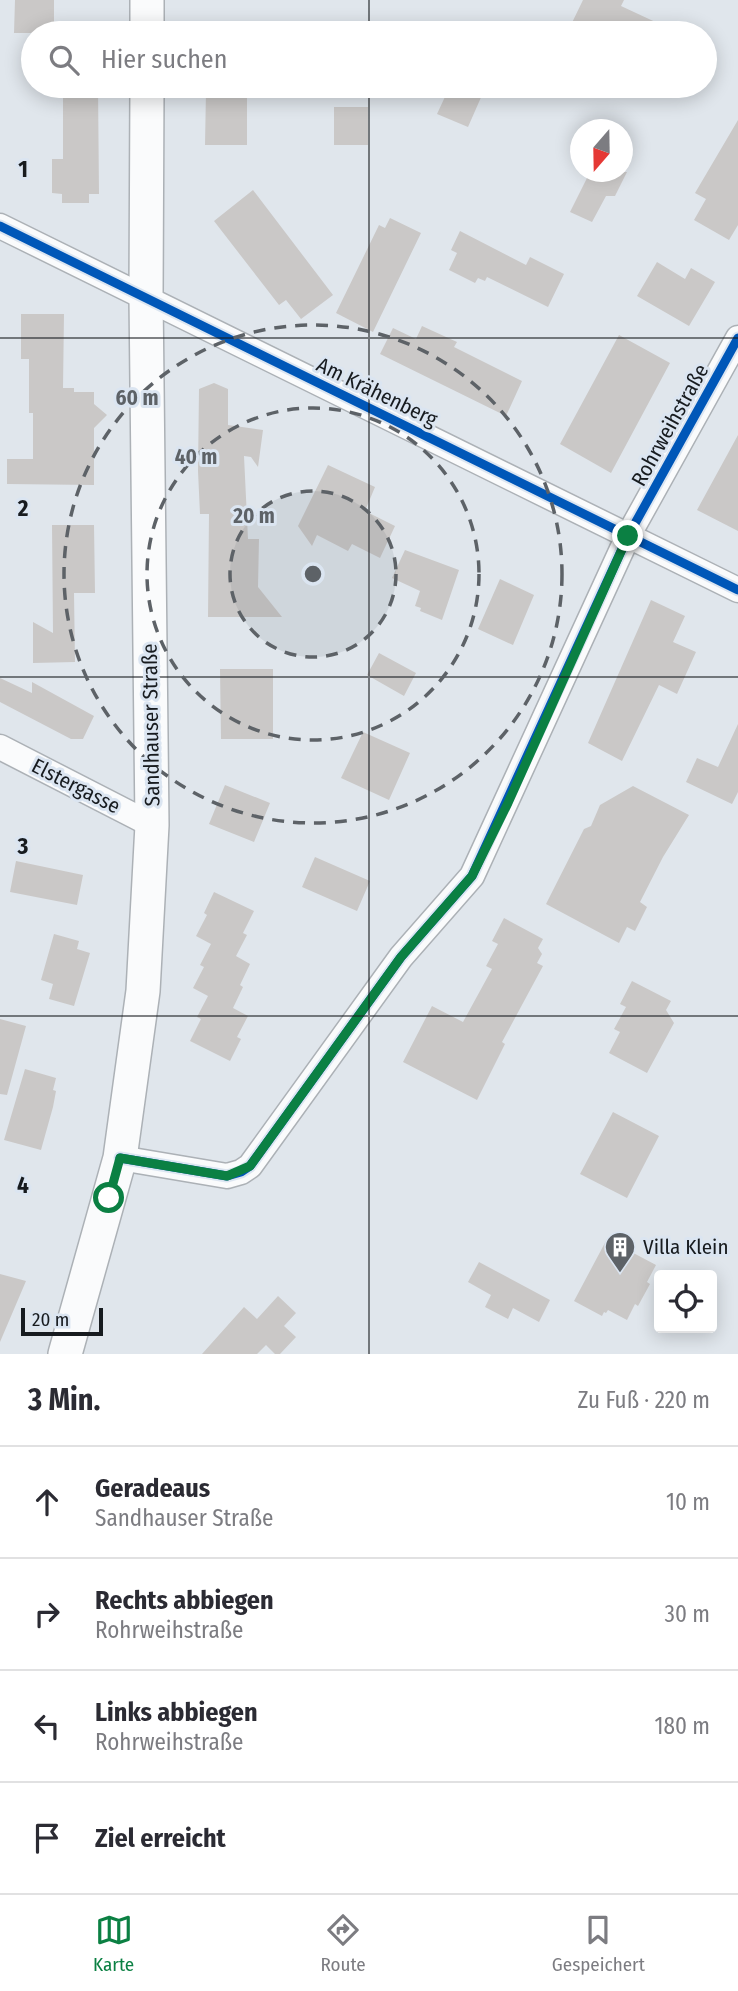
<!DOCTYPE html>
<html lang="de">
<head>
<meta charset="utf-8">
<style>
  :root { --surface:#fff; --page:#f2f2f3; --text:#2b2b33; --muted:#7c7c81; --line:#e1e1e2; --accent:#0b8043 }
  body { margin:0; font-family:"Fira Sans Condensed",sans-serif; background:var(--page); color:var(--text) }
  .controls { position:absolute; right:21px; bottom:21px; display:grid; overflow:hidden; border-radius:7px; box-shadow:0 4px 18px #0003 }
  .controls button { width:63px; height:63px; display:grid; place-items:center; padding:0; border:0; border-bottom:2px solid var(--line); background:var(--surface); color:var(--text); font:35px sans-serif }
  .compass { position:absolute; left:570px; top:119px; width:63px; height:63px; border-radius:50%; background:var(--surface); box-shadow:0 4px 18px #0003; rotate:200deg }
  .scale { position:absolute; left:21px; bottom:18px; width:82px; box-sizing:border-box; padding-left:7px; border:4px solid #171b1f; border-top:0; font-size:19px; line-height:24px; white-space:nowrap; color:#171b1f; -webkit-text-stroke:5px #dbe5f1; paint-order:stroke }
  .stop { position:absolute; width:21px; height:21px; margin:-16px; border:5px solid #0b8043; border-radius:50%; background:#fff }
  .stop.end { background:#0b8043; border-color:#fff; box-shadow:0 2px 7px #0008 }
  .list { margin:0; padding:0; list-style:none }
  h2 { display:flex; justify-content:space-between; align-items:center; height:91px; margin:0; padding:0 28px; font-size:30px }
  h2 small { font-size:23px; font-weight:400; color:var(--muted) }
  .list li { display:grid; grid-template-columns:46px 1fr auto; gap:21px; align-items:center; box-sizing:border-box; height:112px; padding:0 28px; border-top:2px solid var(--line) }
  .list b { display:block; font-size:26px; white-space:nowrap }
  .list p { margin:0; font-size:23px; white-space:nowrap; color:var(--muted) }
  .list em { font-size:23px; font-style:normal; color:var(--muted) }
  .icon { flex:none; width:38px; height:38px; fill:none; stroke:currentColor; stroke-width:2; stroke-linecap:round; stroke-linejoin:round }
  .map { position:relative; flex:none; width:738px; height:1354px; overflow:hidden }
  .search { position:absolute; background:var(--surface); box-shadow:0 4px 18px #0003; left:21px; right:21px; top:21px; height:77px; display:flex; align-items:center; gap:18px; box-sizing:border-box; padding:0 24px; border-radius:38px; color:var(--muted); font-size:26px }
  .sheet { height:539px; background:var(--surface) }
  nav { display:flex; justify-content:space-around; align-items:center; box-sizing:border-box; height:98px; border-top:2px solid var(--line); background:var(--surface); font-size:19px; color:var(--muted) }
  nav a { display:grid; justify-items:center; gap:4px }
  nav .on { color:var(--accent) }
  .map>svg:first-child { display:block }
</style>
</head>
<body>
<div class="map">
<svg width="738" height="1354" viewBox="0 0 738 1354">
  <rect width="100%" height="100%" fill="#e0e6ec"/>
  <path fill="#cac8c7" d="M15,0h39v33h-40z
    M583,0h41l-3,6 58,27h-112z
    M63,86h35l1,108h-10v9h-27v-9l-10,-1v-34h11z
    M450,86h36l-18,41 -31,-13z
    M206,91h41v54h-42z
    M334,107h34v38h-34z
    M738,120v105l-9,15 -35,-20 12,-21 -11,-6z
    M590,172h37l-12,24h-9l-14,26 -22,-10z
    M253,190l80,105 -32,24 -15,-19 -7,5 -65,-84z
    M390,218l31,15 -48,99 -37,-19 43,-88 6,3z
    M460,231l66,34 4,-8 34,17 -16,33 -61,-30 -2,4 -7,-3 -3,5 -26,-13 8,-17 -6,-3z
    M657,262l28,17 6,-11 24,14 -26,44 -52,-30z
    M21,314h43l-1,74h11v4h20v12l13,11 -13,13v57l-87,-1v-25h26v-46h-4v-54h-8z
    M422,326l35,16 -3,5 68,34 -16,35 -126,-62 13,-26 23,11z
    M619,335l51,28 -59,110 -51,-29z
    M214,383l14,6v36l35,5 -5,37 -7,-10 -7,-1 4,83h11l-1,48 24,30h-74l1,-103h-9l-2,-43 1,-82z
    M738,435v96l-41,-21z
    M328,465l47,22 -10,24 30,15 -15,32 -28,-14 -4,7 -31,-16 -5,11 -14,-20z
    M52,525h42l1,68h-21l1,69 -42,1v-41l20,11z
    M405,550l54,20 -17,50 -22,-9 1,-3 -6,-2 5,-15 -28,-13z
    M500,579l34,16 -21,50 -35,-16z
    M651,600l34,16 -12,26 23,10 -19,42 -18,-9 -37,76 -34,-18z
    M379,653l37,20 -12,23 -37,-21z
    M220,669h53v70h-52z
    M0,678l32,15v-11l62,34 -11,23h-12l-71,-37z
    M738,724v68l-6,12 -46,-22 11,-24 21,9z
    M363,732l47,21 -21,47 -48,-22z
    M225,785l45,18 -16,39 -45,-18z
    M633,786l56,29 -26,42 -23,45 7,5 -12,24 -8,-4 -8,16 -73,-39 38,-75 7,-3 9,-21z
    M315,857l55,24 -13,30 -55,-24z
    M16,861l67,14 -6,30 -67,-13z
    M214,892l40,19 -11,22 4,2 -11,21 14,8 -10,21 3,2 -10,21 15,8 -11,21 4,2 -11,22 -40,-20 11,-22 -4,-2 11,-21 -15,-8 11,-21 -4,-2 11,-21 -15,-8 11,-21 -3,-2z
    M504,918l39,21 -5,9 4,6 -5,9 6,3 -41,76 3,2 -28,56 -74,-38 29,-56 31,16 29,-53 -6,-3 12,-22 -6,-3z
    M54,934l25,7 -2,8 13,4 -16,53 -25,-7 4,-15 -12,-4z
    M632,981l39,20 -5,9 8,13 -27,50 -38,-20 11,-21 -6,-3 12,-22 -6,-3z
    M0,1019l26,7 -19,69 -7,-1z
    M25,1069l31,9 -3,12 3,1 -3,16 -12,43 -37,-10z
    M613,1112l46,24 -32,62 -47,-24z
    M607,1239l49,26 -9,17 3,2 -12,22 -3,-2 -8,16 -19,-10 -2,3 -2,-1 -2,4 -28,-15z
    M479,1262l71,38 -11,22 -26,-14 -5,11 -23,-12 6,-12 -23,-13z
    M0,1274l26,7 -26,61z
    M278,1296l18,17 -12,13 12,11 -16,17h-5l-9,-9 -9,9h-55l42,-47 13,12z"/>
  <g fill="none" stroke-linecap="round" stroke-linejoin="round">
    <g stroke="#acb1b6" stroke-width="27">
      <path id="minor" d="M0,226l738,364
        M0,747l152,78
        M120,1158l107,18 14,-4 9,-6 151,-209 71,-81 156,-340 110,-198"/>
    </g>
    <g stroke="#acb1b6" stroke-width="36">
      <path id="secondary" d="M147,33v-33
        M65,1354l55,-196 23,-167 9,-166 -6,-529 1,-210"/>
    </g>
    <use href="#minor" stroke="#fafbfc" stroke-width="24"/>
    <use href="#secondary" stroke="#fafbfc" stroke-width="33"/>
    <g stroke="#dbe5f1" stroke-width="13">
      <path id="cycleway" d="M0,226l738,364
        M120,1158l107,18 14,-4 9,-6 151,-209 71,-81 156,-340 110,-198"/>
    </g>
    <use href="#cycleway" stroke="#0057b8" stroke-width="9"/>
  </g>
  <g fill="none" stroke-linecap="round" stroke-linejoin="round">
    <path stroke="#0b8043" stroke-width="9" d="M109,1198l11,-40 107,18 23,-10 151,-209 71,-81 36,-73 120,-267"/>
  </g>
  <path fill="none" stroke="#171b1f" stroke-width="2" stroke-opacity="0.55" d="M369,0v33M369,86v1268M0,338h738M0,677h738M0,1016h738"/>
  <circle cx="313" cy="574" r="83" fill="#5d6267" fill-opacity=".12"/>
  <g fill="none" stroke="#5d6267" stroke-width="3.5" stroke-dasharray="12 9">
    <circle cx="313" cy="574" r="83"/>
    <circle cx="313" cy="574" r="166"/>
    <circle cx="313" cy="574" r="249"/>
  </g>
  <defs>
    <g id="building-pin" transform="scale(1.575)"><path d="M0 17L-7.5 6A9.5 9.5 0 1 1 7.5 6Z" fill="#5d6267" stroke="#dbe5f1"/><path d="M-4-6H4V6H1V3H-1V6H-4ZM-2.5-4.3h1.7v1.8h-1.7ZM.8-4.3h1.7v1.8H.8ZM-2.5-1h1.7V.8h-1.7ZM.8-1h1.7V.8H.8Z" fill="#fff"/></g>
  </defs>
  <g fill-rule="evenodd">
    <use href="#building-pin" x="620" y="1247"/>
  </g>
  <g text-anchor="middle" stroke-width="6" stroke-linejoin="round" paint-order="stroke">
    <g font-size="21" fill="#171b1f" stroke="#dbe5f1">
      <text transform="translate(377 392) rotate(26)" y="7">Am Krähenberg</text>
      <text transform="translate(670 425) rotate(-61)" y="7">Rohrweihstraße</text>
      <text transform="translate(151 725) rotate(-91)" y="7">Sandhauser Straße</text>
      <text transform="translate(76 786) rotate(27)" y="7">Elstergasse</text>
    </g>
    <g font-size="21" fill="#171b1f" stroke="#dbe5f1" text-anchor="start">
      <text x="643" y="1254">Villa Klein</text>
    </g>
  </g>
  <g font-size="23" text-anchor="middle" font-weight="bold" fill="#171b1f" stroke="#dbe5f1" stroke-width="6" stroke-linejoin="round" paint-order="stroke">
    <text x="23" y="177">1</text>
    <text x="23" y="516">2</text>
    <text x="23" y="854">3</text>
    <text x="23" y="1193">4</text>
  </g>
  <circle cx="313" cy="574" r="10" fill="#5d6267" stroke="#dbe5f1" stroke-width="3.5"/>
  <g font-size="21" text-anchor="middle" font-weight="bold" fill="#5d6267" stroke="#dbe5f1" stroke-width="6" stroke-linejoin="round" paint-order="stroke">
    <text x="137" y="405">60 m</text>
    <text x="196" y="464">40 m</text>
    <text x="254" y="523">20 m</text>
  </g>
</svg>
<div class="controls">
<button><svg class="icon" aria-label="locate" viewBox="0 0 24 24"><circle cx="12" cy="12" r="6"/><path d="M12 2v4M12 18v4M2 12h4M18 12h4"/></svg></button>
</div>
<svg class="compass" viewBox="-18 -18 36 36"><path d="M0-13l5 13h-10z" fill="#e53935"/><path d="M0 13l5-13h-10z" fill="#7c7c81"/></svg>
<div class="scale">20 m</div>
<div class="stop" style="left:109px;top:1198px"></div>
<div class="stop end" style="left:628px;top:536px"></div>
<div class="search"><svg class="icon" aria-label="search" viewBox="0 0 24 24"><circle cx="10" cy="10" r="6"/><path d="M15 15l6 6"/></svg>Hier suchen</div>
</div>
<section class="sheet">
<h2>3 Min.<small>Zu Fuß · 220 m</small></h2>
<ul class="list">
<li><svg class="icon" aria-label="ahead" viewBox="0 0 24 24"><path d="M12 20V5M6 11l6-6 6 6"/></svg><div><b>Geradeaus</b><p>Sandhauser Straße</p></div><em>10 m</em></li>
<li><svg class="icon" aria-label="right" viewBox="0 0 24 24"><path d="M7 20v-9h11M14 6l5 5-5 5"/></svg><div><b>Rechts abbiegen</b><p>Rohrweihstraße</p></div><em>30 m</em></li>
<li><svg class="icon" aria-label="left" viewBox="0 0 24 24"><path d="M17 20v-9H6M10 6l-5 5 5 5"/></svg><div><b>Links abbiegen</b><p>Rohrweihstraße</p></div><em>180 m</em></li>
<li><svg class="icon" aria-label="arrive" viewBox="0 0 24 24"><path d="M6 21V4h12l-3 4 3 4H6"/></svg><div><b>Ziel erreicht</b></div></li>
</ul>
</section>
<nav>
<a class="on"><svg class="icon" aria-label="map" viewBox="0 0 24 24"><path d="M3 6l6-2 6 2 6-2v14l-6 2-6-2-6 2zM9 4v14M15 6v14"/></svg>Karte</a>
<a><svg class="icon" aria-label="directions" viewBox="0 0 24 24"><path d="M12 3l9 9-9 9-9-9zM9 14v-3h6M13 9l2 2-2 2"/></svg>Route</a>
<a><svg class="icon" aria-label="saved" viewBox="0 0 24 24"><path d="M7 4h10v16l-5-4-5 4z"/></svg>Gespeichert</a>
</nav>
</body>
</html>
